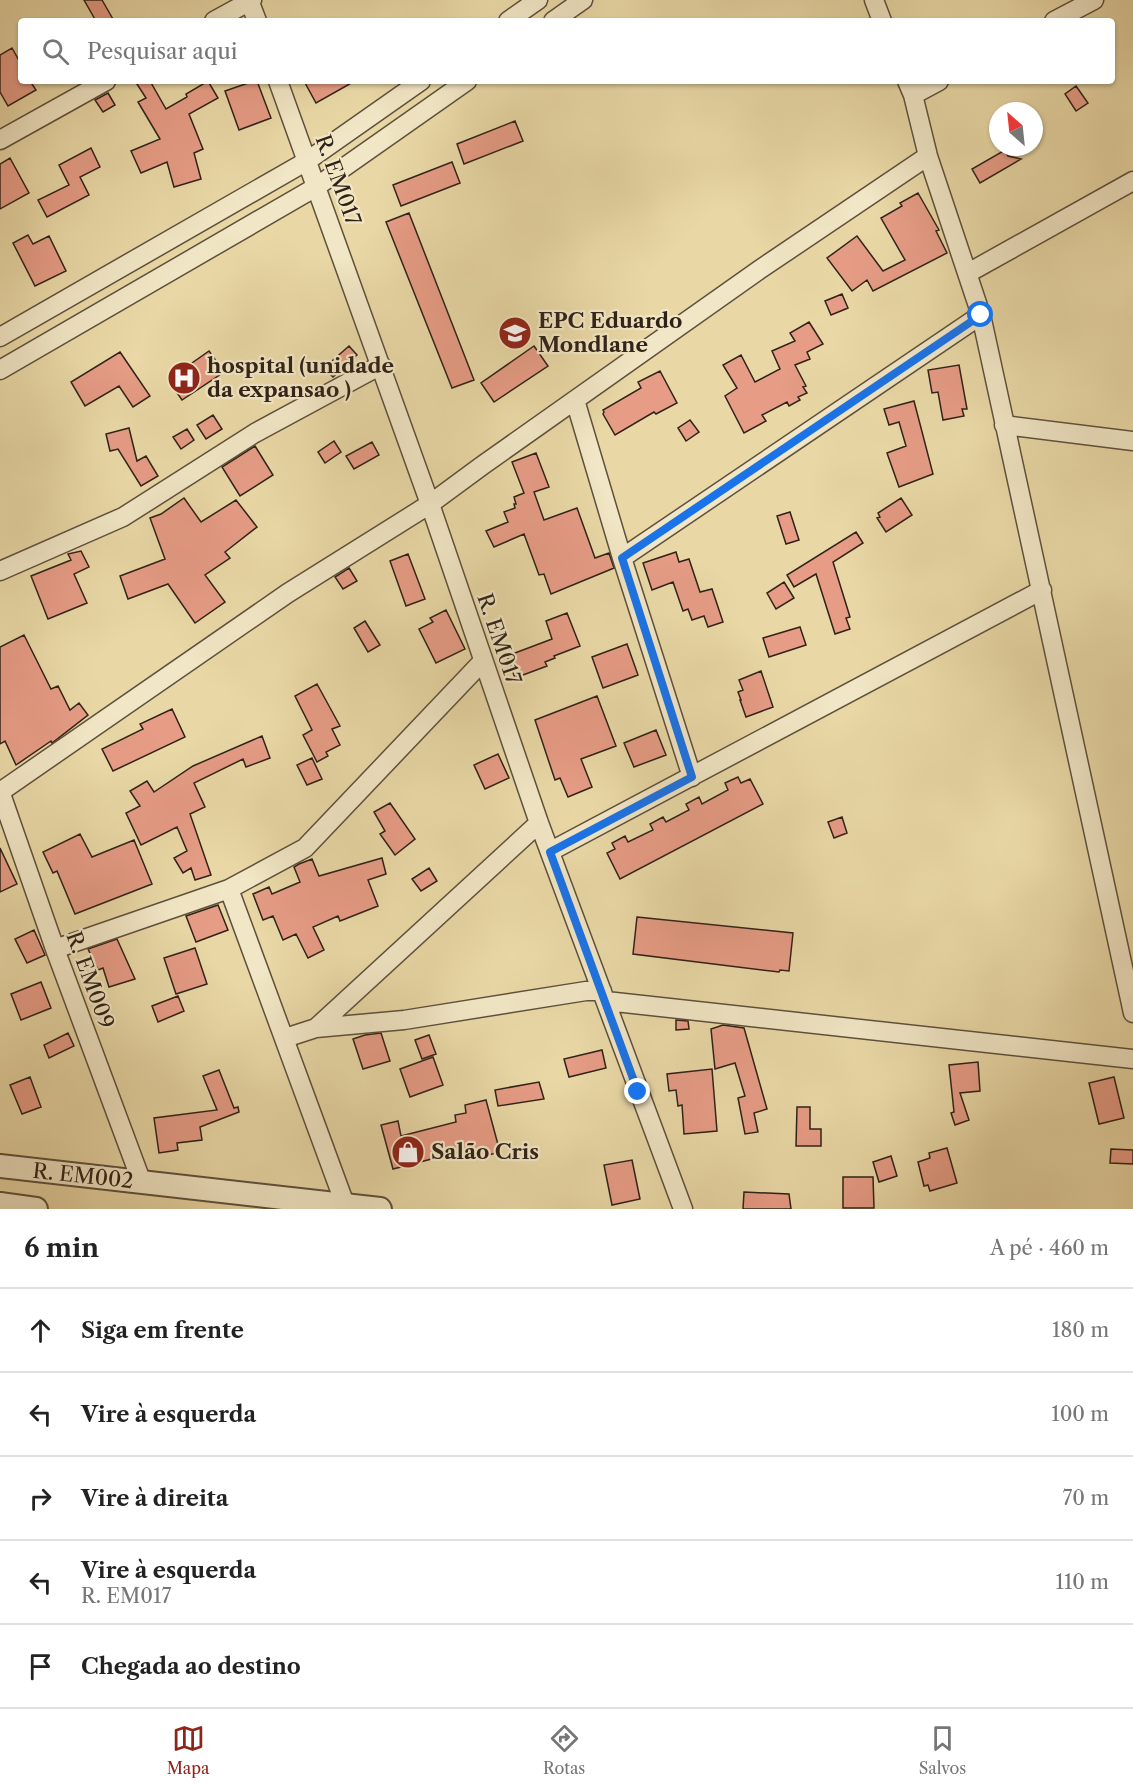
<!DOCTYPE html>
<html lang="pt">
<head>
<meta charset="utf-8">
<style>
  :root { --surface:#fff; --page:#f6f6f6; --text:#222; --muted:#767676; --line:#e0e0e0; --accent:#8f2418 }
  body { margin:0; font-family:"Libre Caslon Text",serif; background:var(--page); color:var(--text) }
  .compass { position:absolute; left:989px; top:102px; width:54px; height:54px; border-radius:50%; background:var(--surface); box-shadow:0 2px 4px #0004; rotate:333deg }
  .stop { position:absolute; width:18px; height:18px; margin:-14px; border:4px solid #1a73e8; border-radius:50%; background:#fff }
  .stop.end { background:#1a73e8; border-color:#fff; box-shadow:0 2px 6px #0008 }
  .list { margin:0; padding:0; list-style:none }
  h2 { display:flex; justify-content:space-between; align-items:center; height:78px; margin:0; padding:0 24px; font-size:26px }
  h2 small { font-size:20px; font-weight:400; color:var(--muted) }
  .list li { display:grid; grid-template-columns:39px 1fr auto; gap:18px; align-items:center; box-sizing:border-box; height:84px; padding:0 24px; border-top:2px solid var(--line) }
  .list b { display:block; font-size:22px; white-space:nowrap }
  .list p { margin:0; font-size:20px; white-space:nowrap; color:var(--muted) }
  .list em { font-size:20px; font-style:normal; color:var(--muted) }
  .icon { flex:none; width:33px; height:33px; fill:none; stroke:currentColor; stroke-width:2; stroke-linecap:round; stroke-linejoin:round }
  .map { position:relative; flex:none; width:1133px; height:1209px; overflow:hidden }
  .search { position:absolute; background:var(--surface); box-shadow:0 2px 4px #0004; left:18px; right:18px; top:18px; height:66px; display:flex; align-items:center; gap:15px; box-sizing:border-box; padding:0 21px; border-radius:6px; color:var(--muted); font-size:22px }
  .sheet { height:498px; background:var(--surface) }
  nav { display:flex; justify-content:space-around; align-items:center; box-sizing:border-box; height:84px; border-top:2px solid var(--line); background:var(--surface); font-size:16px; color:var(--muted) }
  nav a { display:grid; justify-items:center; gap:3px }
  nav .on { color:var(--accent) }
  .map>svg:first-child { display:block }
</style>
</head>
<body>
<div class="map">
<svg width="1133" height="1209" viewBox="0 0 1133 1209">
  <rect width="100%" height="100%" fill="#e9d8a6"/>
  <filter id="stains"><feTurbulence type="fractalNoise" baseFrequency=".00333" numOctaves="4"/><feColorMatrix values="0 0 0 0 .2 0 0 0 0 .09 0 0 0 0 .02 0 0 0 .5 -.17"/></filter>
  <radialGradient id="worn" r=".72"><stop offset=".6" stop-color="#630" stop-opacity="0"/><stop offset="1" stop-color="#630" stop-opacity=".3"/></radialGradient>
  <path fill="#e69c85" stroke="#302218" stroke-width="1.5" d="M84,0h18l12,21h-18z
    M12,48l9,16v17h9l6,9 -28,16 -8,-14v-37z
    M135,81h15l16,28 21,-12 -1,-3 22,-13 10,17 -29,16 14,35 -9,4 7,26 -27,8 -7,-25 -26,11 -10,-22 29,-12 -22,-37 8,-4z
    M254,81h3l14,37 -32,12 -14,-39z
    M304,81h51l-39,22z
    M1076,86l12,17 -12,8 -11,-17z
    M108,93l7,12 -12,7 -8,-12z
    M515,121l8,20 -59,23 -7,-20z
    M91,148l9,19 -20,10 9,18 -42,22 -9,-17 31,-15 -10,-20z
    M1005,150l3,6 13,3 -41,24 -8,-14z
    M10,158l19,35 -29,16v-45z
    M452,162l8,21 -59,23 -8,-21z
    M918,193l21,37 -3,1 11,22 -74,38 -6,-11 -15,11 -25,-33 30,-22 26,35 22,-11 -24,-42 21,-12 -2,-3z
    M409,213l65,167 -22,8 -66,-166z
    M28,235l5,9 16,-8 17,35 -31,15 -22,-43z
    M842,294l6,14 -17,7 -6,-14z
    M809,322l14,22 -16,8 3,7 -15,6 11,21 -3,1 4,6 -9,4 2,3 -11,6 -2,-4 -25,13 4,6 -22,12 -19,-37 12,-8 -14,-23 18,-10 14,27 25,-13 -8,-18 23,-10 -5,-8z
    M349,346l8,9 -24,22 -9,-9z
    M534,346l14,20 -54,36 -13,-19z
    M209,351l15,21 -42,28 -14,-20z
    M120,352l30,44 -17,11 -14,-21 -34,20 -14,-24z
    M959,365l8,44h-5l2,7 -21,4 -5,-28 -6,1 -4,-23z
    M660,371l17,32 -21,11 -2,-2 -39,23 -12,-21 1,-2 -1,-2 38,-22 -3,-6z
    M914,401l19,73 -34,13 -12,-34 19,-7 -7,-24 -10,3 -5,-16z
    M213,415l9,14 -16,10 -9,-14z
    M690,420l9,12 -13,9 -8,-13z
    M129,428l8,33 9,-5 12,20 -17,10 -23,-37 -8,2 -4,-17z
    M187,429l7,11 -13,9 -8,-12z
    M334,441l7,11 -16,11 -7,-11z
    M372,442l7,13 -25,14 -8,-13z
    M255,446l18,29 -33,21 -18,-29z
    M536,453l13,34 -15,5 10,28 33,-12 18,50 14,-5 5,15 -63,26 -7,-20 -5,1 -15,-41 -30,13 -8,-16 22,-9 -4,-10 11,-4 -1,-4h2l-2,-7 10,-4 -12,-31z
    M184,498l17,24 35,-22 21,27 -32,25 5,6 -25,17 20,27 -30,21 -27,-39 -40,15 -8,-23 45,-17 -15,-41 11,-4z
    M901,498l11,17 -26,17 -9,-14 3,-1 -2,-4z
    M790,512l9,28 -13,4 -9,-28z
    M856,532l7,11 -30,19 17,55 -4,1 4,11 -15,5 -19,-60 -22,13 -7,-12z
    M81,551l8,16 -15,7 13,29 -39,16 -17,-43 40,-16 -3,-6z
    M676,552l3,10 10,-3 11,33 12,-3 11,33 -15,5 -4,-11 -12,4 -4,-11 -5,2 -10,-29 -21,8 -9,-27z
    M408,554l17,45 -19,7 -16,-45z
    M349,568l8,13 -14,8 -8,-12z
    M784,582l10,16 -18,11 -9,-16z
    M446,610l19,39 -29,14 -17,-34 14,-7 -3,-4z
    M567,613l13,33 -26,10 1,2 -10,4 2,4 -32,12 -8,-22 45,-17 -6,-18z
    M365,621l15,24 -12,7 -14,-24z
    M800,627l6,18 -37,12 -6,-19z
    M24,635l27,54 7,-3 12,24 9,-7 9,12 -36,28 -1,-2 -35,24 -11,-24 -5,3v-97z
    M627,644l11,31 -35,13 -11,-31z
    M761,671l12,36 -27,10 -6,-17h1l-3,-8 5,-2 -4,-10z
    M317,684l23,42 -8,3 8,16 -14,7 2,4 -11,6 -14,-27 9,-5 -17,-34z
    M597,696l19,50 -35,13 11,28 -24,10 -8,-19 -5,2 -20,-60z
    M172,709l13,28 -72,34 -11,-22 41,-20 -3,-5z
    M656,730l10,25 -32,12 -10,-24z
    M262,736l8,22 -24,9 -3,-8 -49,24 11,24 -15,7 21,61 -16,5 -4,-12 -8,5 -9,-15 13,-7 -10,-24 -36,18 -15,-32 14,-7 -10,-15 17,-10 7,11 39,-26z
    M498,754l11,24 -24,11 -11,-24z
    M312,758l10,21 -15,6 -10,-20z
    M738,777l3,6 9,-4 13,25 -143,75 -13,-26 8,-4 -3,-6 13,-7 3,6 25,-12 -3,-6 13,-7 3,5 23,-12 -3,-6 13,-7 3,7 26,-14 -3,-7z
    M390,803l25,36 -20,16 -15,-21 5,-3 -11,-19z
    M842,817l5,16 -13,5 -6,-16z
    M80,834l12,23 42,-17 18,44 -77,30 -18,-43 -4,2 -10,-21z
    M0,848l17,36 -17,8z
    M382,858l4,16 -18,6 10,26 -38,15 -2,-5 -25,11 11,23 -16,8 -12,-24 -13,6 -10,-24 -10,4 -10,-26 16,-7 3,7 28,-12 -6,-15 5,-3 13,-5 7,17z
    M429,868l8,13 -16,10 -9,-12z
    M218,905l10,25 -32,12 -10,-26z
    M637,917l156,16 -4,38 -9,-1 -1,2 -146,-18z
    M34,930l11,25 -18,8 -12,-24z
    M117,939l18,40 -26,8 -6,-19 -5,2 -10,-21z
    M195,948l12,36 -31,10 -12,-36z
    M41,982l10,26 -30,12 -10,-26z
    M178,996l6,15 -26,11 -6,-16z
    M676,1020l12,1 1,8 -13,1z
    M723,1025l21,3 23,81 -13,4 4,19 -13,2 -7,-36 7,-2 -10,-33 -20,6 -4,-40z
    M68,1033l6,13 -25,12 -5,-13z
    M381,1033l9,28 -27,8 -10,-30 12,-4z
    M429,1035l7,19 -14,5 -7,-19z
    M602,1050l4,18 -37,9 -5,-18z
    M433,1057l10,28 -33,12 -10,-28z
    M978,1062l2,29 -20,2 9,27 -14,5 -4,-12 3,-1 -5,-47z
    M712,1069l5,62 -33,3 -2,-29 -4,1 -2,-16 -7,1 -2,-17z
    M219,1070l15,38 4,-1 1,5 -39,15 2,13 -25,3 1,7 -19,3 -5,-35 63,-8 -14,-34z
    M30,1077l11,30 -19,7 -12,-29z
    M1114,1077l10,41 -25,6 -10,-41z
    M539,1082l5,17 -46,7 -3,-16z
    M486,1100l14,52 -27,7 -3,-10 -77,20 -12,-44 17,-4 3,15 55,-14 -1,-7 11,-2 -1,-8z
    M797,1107h13v22h11v17h-25z
    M947,1148l10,35 -27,8 -2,-6 -4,1 -6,-24 12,-4 -1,-5z
    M1111,1149l22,1v14l-23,-1z
    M891,1156l6,20 -18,6 -6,-20z
    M632,1160l8,39 -28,6 -8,-40z
    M843,1177h30l1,31h-31z
    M744,1192l45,2 2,15h-48z"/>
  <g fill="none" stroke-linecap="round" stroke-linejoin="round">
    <g stroke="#5e503c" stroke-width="21">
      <path id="minor" d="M249,0l8,21
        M874,0l8,21
        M214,21l38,-21
        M508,21l30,-21
        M553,21l30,-21
        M1054,21l40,-21
        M278,81l152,423 109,319 144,386
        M907,81l6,14 15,61 53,159 152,698
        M913,95l26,-14
        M0,140l106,-59
        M968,273l165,-92
        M0,337l307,-176 114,-80
        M0,370l316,-183 151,-106
        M575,400l47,158 70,219
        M1004,425l129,16
        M622,558l359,-243
        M0,571l123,-54 132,-84 126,-68
        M0,791l55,158 87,234
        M0,792l288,-199 142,-89 53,-39 276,-195 169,-114
        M551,851l491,-261
        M229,889l117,318
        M55,949l174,-60 76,-41 178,-187
        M606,1001l527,58
        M316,1028l88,-8 182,-29h16
        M285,1038l31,-10 223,-205"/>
    </g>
    <g stroke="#5e503c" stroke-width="26">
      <path id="tertiary" d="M0,1166l380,43
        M0,1204l36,5"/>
    </g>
    <use href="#minor" stroke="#f1e6c5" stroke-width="18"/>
    <use href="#tertiary" stroke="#f1e6c5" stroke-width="22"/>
  </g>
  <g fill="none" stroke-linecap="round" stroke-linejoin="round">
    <path stroke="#1a73e8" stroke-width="8" d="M638,1092l-88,-240 142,-75 -70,-219 359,-243"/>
  </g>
  <defs>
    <g id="school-disc" transform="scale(1.725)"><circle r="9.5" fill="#8f2418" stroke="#f1e6c5"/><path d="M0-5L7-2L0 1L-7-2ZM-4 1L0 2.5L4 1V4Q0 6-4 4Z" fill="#fff"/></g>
    <g id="hospital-disc" transform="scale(1.725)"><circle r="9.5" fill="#8f2418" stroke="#f1e6c5"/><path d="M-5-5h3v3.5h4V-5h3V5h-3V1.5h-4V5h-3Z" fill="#fff"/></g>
    <g id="shop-disc" transform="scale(1.725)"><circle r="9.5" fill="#8f2418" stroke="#f1e6c5"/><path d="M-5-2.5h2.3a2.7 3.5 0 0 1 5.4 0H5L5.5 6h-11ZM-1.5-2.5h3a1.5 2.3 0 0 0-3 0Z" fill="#fff"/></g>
  </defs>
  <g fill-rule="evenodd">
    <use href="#school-disc" x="515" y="333"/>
    <use href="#hospital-disc" x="184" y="378"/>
    <use href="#shop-disc" x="408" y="1152"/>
  </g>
  <g text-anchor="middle" stroke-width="4.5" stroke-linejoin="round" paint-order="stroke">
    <g font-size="21" fill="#302218" stroke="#f1e6c5">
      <text transform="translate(338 180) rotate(70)" y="7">R. EM017</text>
      <text transform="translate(499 639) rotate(71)" y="7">R. EM017</text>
      <text transform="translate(90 980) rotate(70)" y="7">R. EM009</text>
      <text transform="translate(83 1176) rotate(6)" y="7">R. EM002</text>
    </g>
    <g font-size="21" font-weight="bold" fill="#302218" stroke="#f1e6c5" text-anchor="start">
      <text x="538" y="328">EPC Eduardo<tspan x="538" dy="24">Mondlane</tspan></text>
      <text x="207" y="373">hospital (unidade<tspan x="207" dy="24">da expansao )</tspan></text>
      <text x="431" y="1159">Salão Cris</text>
    </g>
  </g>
  <rect width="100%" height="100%" filter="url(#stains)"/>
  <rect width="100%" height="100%" fill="url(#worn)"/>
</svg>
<svg class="compass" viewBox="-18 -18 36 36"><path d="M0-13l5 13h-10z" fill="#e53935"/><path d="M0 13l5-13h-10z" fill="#767676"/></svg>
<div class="stop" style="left:981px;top:315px"></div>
<div class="stop end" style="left:638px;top:1092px"></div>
<div class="search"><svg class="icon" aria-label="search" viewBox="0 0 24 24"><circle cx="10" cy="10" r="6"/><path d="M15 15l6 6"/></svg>Pesquisar aqui</div>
</div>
<section class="sheet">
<h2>6 min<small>A pé · 460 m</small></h2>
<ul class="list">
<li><svg class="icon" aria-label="ahead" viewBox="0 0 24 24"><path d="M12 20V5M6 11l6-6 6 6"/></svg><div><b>Siga em frente</b></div><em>180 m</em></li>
<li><svg class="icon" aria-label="left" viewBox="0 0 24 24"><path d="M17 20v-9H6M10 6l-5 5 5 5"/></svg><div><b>Vire à esquerda</b></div><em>100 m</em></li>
<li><svg class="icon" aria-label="right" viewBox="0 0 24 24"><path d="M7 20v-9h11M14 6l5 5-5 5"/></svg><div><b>Vire à direita</b></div><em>70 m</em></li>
<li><svg class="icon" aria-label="left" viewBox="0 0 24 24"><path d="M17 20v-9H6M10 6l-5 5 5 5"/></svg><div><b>Vire à esquerda</b><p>R. EM017</p></div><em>110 m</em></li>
<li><svg class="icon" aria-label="arrive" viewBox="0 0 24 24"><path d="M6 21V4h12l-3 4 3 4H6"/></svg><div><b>Chegada ao destino</b></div></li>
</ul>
</section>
<nav>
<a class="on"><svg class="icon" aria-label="map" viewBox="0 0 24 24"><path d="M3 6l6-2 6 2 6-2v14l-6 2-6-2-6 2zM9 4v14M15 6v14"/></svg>Mapa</a>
<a><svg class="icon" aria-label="directions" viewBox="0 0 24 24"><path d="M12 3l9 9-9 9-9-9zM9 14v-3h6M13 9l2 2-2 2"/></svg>Rotas</a>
<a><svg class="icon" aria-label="saved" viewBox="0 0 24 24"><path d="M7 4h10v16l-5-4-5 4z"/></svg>Salvos</a>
</nav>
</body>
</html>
